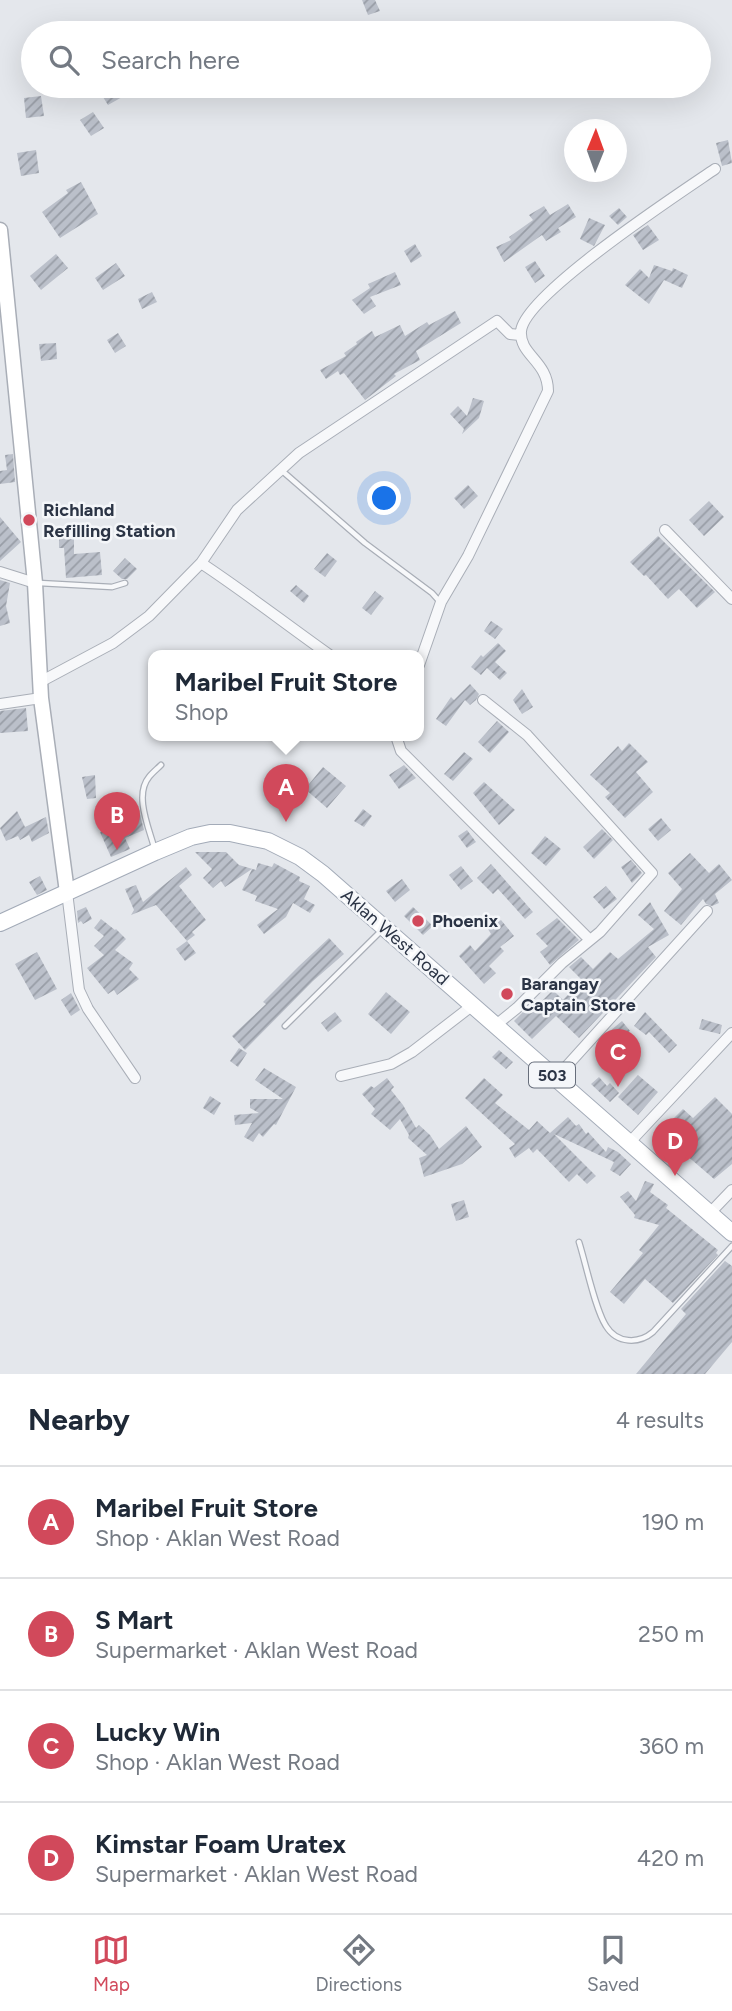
<!DOCTYPE html>
<html lang="en">
<head>
<meta charset="utf-8">
<style>
  :root { --surface:#fff; --page:#f6f6f7; --text:#1f2937; --muted:#747a83; --line:#e0e1e3; --accent:#d1495b }
  body { margin:0; font-family:Figtree,sans-serif; background:var(--page); color:var(--text) }
  .compass { position:absolute; left:564px; top:119px; width:63px; height:63px; border-radius:50%; background:var(--surface); box-shadow:0 7px 28px #0002; rotate:1deg }
  .you { position:absolute; left:385px; top:499px; width:24px; height:24px; margin:-18px; border:5px solid #fff; border-radius:50%; background:#1a73e8; box-shadow:0 0 0 10px #1a73e833 }
  .badge { display:grid; place-items:center; width:46px; height:46px; border-radius:50%; background:var(--accent); color:#fff; font-size:23px; font-weight:700 }
  .pin { position:absolute; translate:-50% -58px; filter:drop-shadow(0 2px 4px #0008) }
  .pin::after { content:''; position:absolute; top:37px; width:24px; height:21px; background:inherit; clip-path:polygon(0 0,100% 0,50% 100%) }
  .popup { position:absolute; left:148px; top:650px; width:276px; height:91px; box-sizing:border-box; display:grid; place-content:center; border-radius:14px; background:var(--surface); filter:drop-shadow(0 2px 5px #0005); font-size:23px; white-space:nowrap; color:var(--muted) }
  .popup b { font-size:26px; color:var(--text) }
  .popup::after { content:''; position:absolute; left:50%; top:100%; margin-left:-14px; border:14px solid transparent; border-top-color:var(--surface) }
  .list { margin:0; padding:0; list-style:none }
  h2 { display:flex; justify-content:space-between; align-items:center; height:91px; margin:0; padding:0 28px; font-size:30px }
  h2 small { font-size:23px; font-weight:400; color:var(--muted) }
  .list li { display:grid; grid-template-columns:46px 1fr auto; gap:21px; align-items:center; box-sizing:border-box; height:112px; padding:0 28px; border-top:2px solid var(--line) }
  .list b { display:block; font-size:26px; white-space:nowrap }
  .list p { margin:0; font-size:23px; white-space:nowrap; color:var(--muted) }
  .list em { font-size:23px; font-style:normal; color:var(--muted) }
  .icon { flex:none; width:38px; height:38px; fill:none; stroke:currentColor; stroke-width:2; stroke-linecap:round; stroke-linejoin:round }
  .map { position:relative; flex:none; width:732px; height:1374px; overflow:hidden }
  .search { position:absolute; background:var(--surface); box-shadow:0 7px 28px #0002; left:21px; right:21px; top:21px; height:77px; display:flex; align-items:center; gap:18px; box-sizing:border-box; padding:0 24px; border-radius:38px; color:var(--muted); font-size:26px }
  .sheet { height:539px; background:var(--surface) }
  nav { display:flex; justify-content:space-around; align-items:center; box-sizing:border-box; height:98px; border-top:2px solid var(--line); background:var(--surface); font-size:19px; color:var(--muted) }
  nav a { display:grid; justify-items:center; gap:4px }
  nav .on { color:var(--accent) }
  .map>svg:first-child { display:block }
</style>
</head>
<body>
<div class="map">
<svg width="732" height="1374" viewBox="0 0 732 1374">
  <defs>
    <pattern id="building-hatch" width="6" height="6" patternUnits="userSpaceOnUse" patternTransform="scale(1.75)"><rect width="6" height="6" fill="#bbc0ca"/><path d="M-1 1l2-2M0 6l6-6M5 7l2-2" fill="none" stroke="#989da6"/></pattern>
  </defs>
  <rect width="100%" height="100%" fill="#e4e7ec"/>
  <path fill="url(#building-hatch)" d="M362,0h13l5,11 -12,4z
    M104,86h49l-20,10 -2,-4 -23,13 -10,-16z
    M41,96l3,20 -18,2 -2,-20z
    M93,112l11,16 -13,8 -11,-16z
    M728,140l4,23 -10,3 -6,-23z
    M36,150l3,23 -18,3 -4,-23z
    M81,182l17,32 -38,24 -18,-26 26,-19 -2,-3z
    M568,204l8,13 -18,11 3,4 -15,9 -4,-6 -38,27 -8,-15 15,-7 -2,-3 24,-17 -4,-5 15,-9 6,9z
    M619,208l8,9 -9,8 -9,-9z
    M589,218l16,7 -11,21 -14,-7z
    M648,225l11,15 -16,10 -10,-15z
    M415,244l7,12 -11,7 -7,-12z
    M56,254l12,14 -27,22 -11,-14z
    M535,261l10,15 -10,7 -10,-16z
    M116,263l9,13 -22,14 -8,-12z
    M654,265l18,6 1,-3 15,7 -6,13 -18,-8 -15,24 -24,-19 15,-16 9,9z
    M395,272l6,13 -31,12 6,9 -12,8 -12,-14 18,-12 -2,-4z
    M152,292l5,10 -15,7 -4,-10z
    M455,311l6,12 -45,28 4,9 -26,14 2,2 -31,24 -21,-27 -4,2 -2,-4 -12,8 -6,-9 26,-14 -2,-3 13,-9 -1,-2 16,-11 3,6 25,-12 5,11 22,-14 2,3z
    M118,333l8,13 -11,7 -8,-13z
    M56,343l1,16 -16,2 -2,-17z
    M473,398l11,3 -5,17 -17,16 2,-5 -14,-15 8,-8 9,10z
    M13,454l2,28 -15,2v-13l7,-1 -2,-15z
    M468,485l10,11 -14,13 -10,-11z
    M709,501l15,16 -20,19 -15,-16z
    M0,517l21,25 -21,19z
    M74,534v20l26,-2 2,23 -36,3 -2,-30h-5v-13z
    M658,536l57,56 -18,16 -18,-19 -11,10 -22,-24 -2,1 -14,-14z
    M327,553l10,8 -12,16 -11,-8z
    M125,558l12,11 -10,10h-5l-9,-8z
    M0,580l10,3 -4,23 4,17 -10,3z
    M296,585l13,11 -5,7 -14,-12z
    M375,591l9,7 -13,17 -9,-7z
    M491,621l12,8 -8,10 -11,-8z
    M498,643l8,8 -11,11 12,11 -7,7 -13,-12 -6,7 -10,-8 10,-12 2,2z
    M470,684l9,10 -3,6 -6,5 -5,-5 -19,26 -10,-7 15,-22 3,3z
    M522,689l11,18 -11,7 -9,-14z
    M26,708l2,23 -28,2v-22z
    M497,721l12,11 -19,21 -12,-11z
    M629,743l19,19 -12,10 17,20 -28,26 -20,-21 5,-4 -20,-18 28,-29 4,5z
    M464,752l9,7 -20,22 -9,-7z
    M404,765l12,13 -17,11 -10,-14z
    M323,767l23,19 -19,22 -22,-19z
    M95,775l1,23 -9,1 -5,-22z
    M484,782l31,28 -16,15 -26,-32z
    M363,809l9,7 -8,11 -10,-6z
    M17,811l8,16 21,-10 3,16 -17,9 -3,-7 -9,5 -2,-4 -12,5 -6,-13z
    M139,811l5,19 -19,8 5,11 -19,8 -11,-25 16,-6 -2,-5z
    M661,818l10,12 -13,11 -10,-12z
    M602,829l11,11 -19,19 -11,-12z
    M467,830l9,12 -9,6 -9,-12z
    M545,836l16,13 -15,17 -15,-13z
    M195,852h31l13,13 17,5 2,-7 14,4 2,-4 26,14 -1,4 11,5 -6,13 11,6 -5,8 -17,-10 -7,14 -22,17 -7,-9 21,-16 -23,-8 2,-5 -15,-6 10,-21 -27,18 -4,-6 -8,7 -10,-10 9,-9z
    M690,853l19,20 10,-9 13,16 -17,14 4,9 -7,3 -6,-2 -3,-5 -22,26 -17,-14 18,-22 -14,-16z
    M631,860l11,13 -10,10 -11,-16z
    M491,864l42,48 -8,7 -27,-30 -5,5 -16,-16z
    M461,866l12,15 -12,9 -12,-15z
    M186,867l6,8 -13,11 27,34 -14,12 3,3 -8,6 -31,-36 -25,10 3,-5 -9,-21 11,-4 7,17z
    M40,876l7,14 -10,5 -8,-13z
    M402,879l8,11 -15,12 -9,-11z
    M606,886l11,13 -13,10 -11,-12z
    M650,902l19,33 -21,12 8,10 -77,81 -23,-22 -24,23 -18,-18 13,-13 4,4 22,-22 10,10 19,-20 -13,-13 12,-10 12,12 17,-17 8,7 36,-30 -16,-14z
    M86,907l6,12 -9,5 -2,-3 -3,2 -1,-12z
    M413,907l20,19 -10,9 -19,-19z
    M557,918l22,22 -29,25 -10,-13 8,-6 -12,-12z
    M101,919l14,11 1,-1 10,10 -11,11 18,13 -4,6 10,10 -22,16 -3,-5 -6,4 -21,-26 17,-13 -10,-9 10,-10 -10,-8z
    M501,920l13,16 -14,11 4,4 -15,15 7,7 -12,11 -25,-28 11,-11 5,6 16,-17 -3,-5z
    M329,938l15,16 -31,27 -68,69 -13,-14 34,-32 -3,-2 36,-36z
    M187,941l9,12 -11,8 -9,-12z
    M37,952l20,37 -22,11 -20,-36z
    M386,992l24,20 -19,22 -23,-20z
    M71,993l9,17 -9,6 -10,-16z
    M335,1012l7,9 -14,11 -7,-9z
    M645,1012l32,33 -8,8 -20,-21 -3,3 -12,-9z
    M702,1019l20,6 -2,9 -21,-5z
    M622,1021l8,10 -8,7 12,12 -8,8 -11,-11 -2,1 -9,-12z
    M239,1048l8,5 -9,14 -8,-6z
    M499,1050l14,12 -7,7 -14,-12z
    M264,1068l32,19 -20,38 -2,-1 -11,13 -4,-4 -6,9 -9,-5 8,-14 -17,2 -1,-10 25,-2 -9,-5v-9h33l-28,-19z
    M638,1075l20,17 -20,23 -20,-18z
    M599,1077l8,9 3,-3 9,10 -9,9 -19,-18z
    M387,1078l7,9 -3,3 12,15 13,23 3,-3 11,10 9,14 27,-23 16,21 -20,17 -38,13 -5,-19 8,-3 -19,-17 1,-3 -9,-16 -10,11 -19,-16 4,-5 -13,-15 9,-8 3,2z
    M484,1078l19,17 -8,8 34,27 8,-9 13,12 18,-16 8,9 3,-2 7,10 2,-2 18,20 2,-5 10,5 13,12 -11,12 -10,-6 4,-8 -60,-28 42,42 -9,8 -10,-10 -8,8 -32,-33 -4,4 -4,-5 -14,10 -6,-10 6,-4 -50,-46z
    M210,1096l11,7 -7,12 -11,-7z
    M715,1097l17,17v50l-18,15 -29,-25 -2,2 -24,-23 24,-24 10,9z
    M645,1181l9,3 -4,8 18,13 -2,3 52,42 -2,3 2,2 -45,48 -28,-24 -21,25 -14,-12 33,-39 -4,-3 20,-25 -25,-7 1,-3 -15,-18 8,-6 8,10z
    M464,1200l5,17 -13,4 -5,-17z
    M725,1261l7,5v76l-27,32h-69l50,-60 -5,-5z"/>
  <g fill="none" stroke-linecap="round" stroke-linejoin="round">
    <g stroke="#a9aeb7" stroke-width="7">
      <path id="lane" d="M280,469l85,74 67,50 8,9
        M39,583l73,4 13,-4
        M154,847c-5,-19 -20,-52 -5,-70 3,-4 8,-8 12,-12
        M285,1026l97,-96
        M579,1242c7,22 16,67 27,84 11,18 33,18 47,6l79,-86"/>
    </g>
    <g stroke="#a9aeb7" stroke-width="12">
      <path id="street" d="M665,530l67,69
        M201,563l36,-53 62,-57 198,-132 13,13 10,1
        M0,572l35,11
        M419,665l22,-63 27,-46 80,-165c0,-30 -29,-36 -27,-60 4,-37 159,-138 194,-162
        M40,682l73,-39 36,-27 52,-53c44,29 86,62 130,93
        M483,700l44,35 125,138 -52,59 -38,31 -45,45 -21,17
        M0,704l41,-6
        M396,736l5,15 188,188
        M67,892l12,98 9,19 47,69
        M341,1076l50,-12 21,-12 61,-47
        M556,1078l151,-167
        M629,1143l103,-110
        M709,1214l23,-24"/>
    </g>
    <g stroke="#a9aeb7" stroke-width="17">
      <path id="secondary" d="M0,230l35,353 6,115 26,194"/>
    </g>
    <g stroke="#a3abb8" stroke-width="18">
      <path id="primary" d="M0,923l155,-71 36,-15 19,-4h20l38,8 32,16 23,17 409,359"/>
    </g>
    <use href="#lane" stroke="#f7f8fa" stroke-width="4.5"/>
    <use href="#street" stroke="#f7f8fa" stroke-width="10"/>
    <use href="#secondary" stroke="#fff" stroke-width="14"/>
    <use href="#primary" stroke="#fff" stroke-width="16"/>
  </g>
  <g fill="#d1495b" stroke="#f4f6f9" stroke-width="2.5">
    <circle cx="29" cy="520" r="7"/>
    <circle cx="418" cy="921" r="7"/>
    <circle cx="507" cy="994" r="7"/>
  </g>
  <g text-anchor="middle" stroke-width="5" stroke-linejoin="round" paint-order="stroke">
    <rect fill="#f4f6f9" stroke="#676e7b" stroke-width="2" x="529" y="1062.5" width="46" height="25" rx="5"/>
    <g font-size="16" font-weight="bold" fill="#2b3445">
      <text x="552" y="1081">503</text>
    </g>
    <g font-size="18" font-weight="bold" fill="#2b3445" stroke="#f4f6f9" text-anchor="start">
      <text x="43" y="516">Richland<tspan x="43" dy="21">Refilling Station</tspan></text>
      <text x="432" y="927">Phoenix</text>
      <text x="521" y="990">Barangay<tspan x="521" dy="21">Captain Store</tspan></text>
    </g>
    <g font-size="18" fill="#2b3445" stroke="#f4f6f9">
      <text transform="translate(395 937) rotate(41)" y="6">Aklan West Road</text>
    </g>
  </g>
</svg>
<svg class="compass" viewBox="-18 -18 36 36"><path d="M0-13l5 13h-10z" fill="#e53935"/><path d="M0 13l5-13h-10z" fill="#747a83"/></svg>
<div class="you"></div>
<div class="pin badge" style="left:286px;top:822px">A</div>
<div class="popup"><b>Maribel Fruit Store</b>Shop</div>
<div class="pin badge" style="left:117px;top:850px">B</div>
<div class="pin badge" style="left:618px;top:1087px">C</div>
<div class="pin badge" style="left:675px;top:1176px">D</div>
<div class="search"><svg class="icon" aria-label="search" viewBox="0 0 24 24"><circle cx="10" cy="10" r="6"/><path d="M15 15l6 6"/></svg>Search here</div>
</div>
<section class="sheet">
<h2>Nearby<small>4 results</small></h2>
<ul class="list">
<li><span class="badge">A</span><div><b>Maribel Fruit Store</b><p>Shop · Aklan West Road</p></div><em>190 m</em></li>
<li><span class="badge">B</span><div><b>S Mart</b><p>Supermarket · Aklan West Road</p></div><em>250 m</em></li>
<li><span class="badge">C</span><div><b>Lucky Win</b><p>Shop · Aklan West Road</p></div><em>360 m</em></li>
<li><span class="badge">D</span><div><b>Kimstar Foam Uratex</b><p>Supermarket · Aklan West Road</p></div><em>420 m</em></li>
</ul>
</section>
<nav>
<a class="on"><svg class="icon" aria-label="map" viewBox="0 0 24 24"><path d="M3 6l6-2 6 2 6-2v14l-6 2-6-2-6 2zM9 4v14M15 6v14"/></svg>Map</a>
<a><svg class="icon" aria-label="directions" viewBox="0 0 24 24"><path d="M12 3l9 9-9 9-9-9zM9 14v-3h6M13 9l2 2-2 2"/></svg>Directions</a>
<a><svg class="icon" aria-label="saved" viewBox="0 0 24 24"><path d="M7 4h10v16l-5-4-5 4z"/></svg>Saved</a>
</nav>
</body>
</html>
